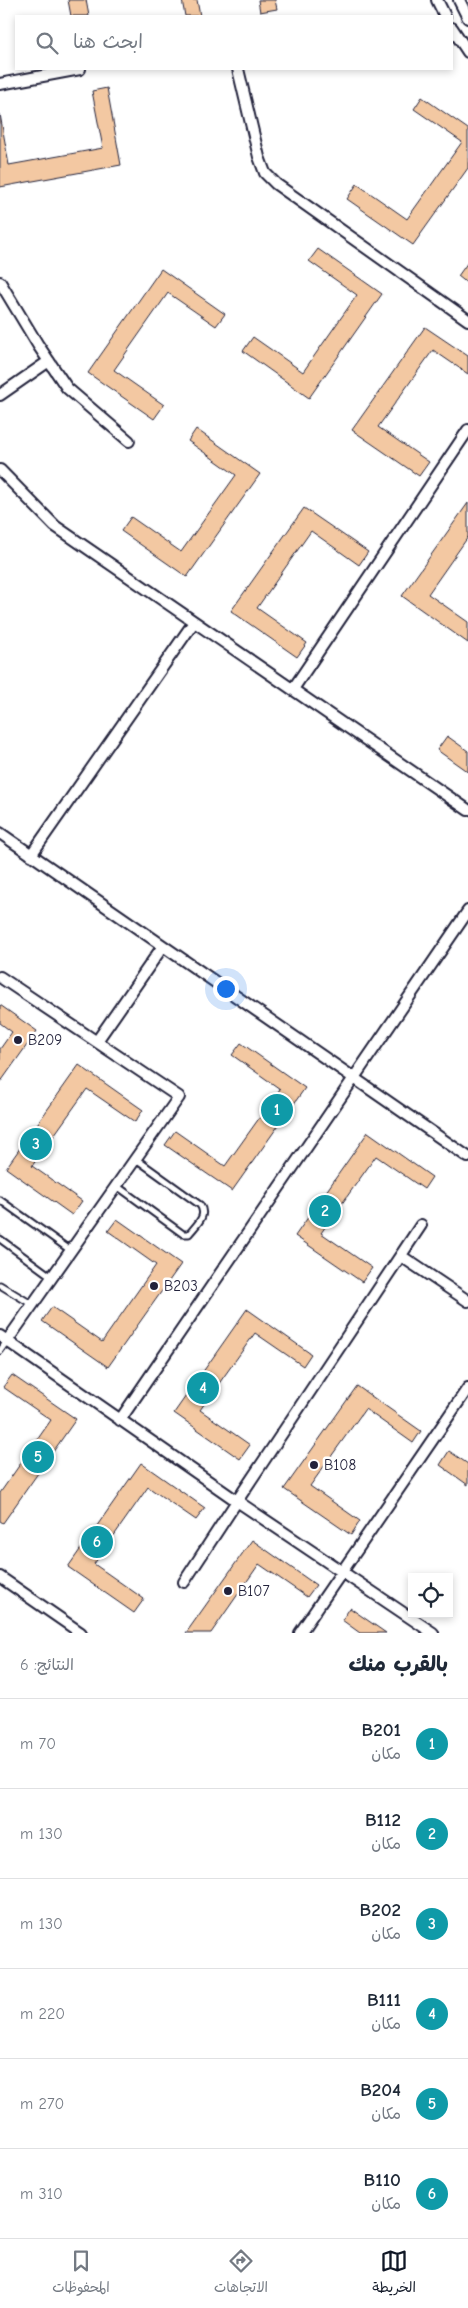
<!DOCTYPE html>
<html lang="ar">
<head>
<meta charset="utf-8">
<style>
  :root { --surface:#fff; --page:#f6f6f7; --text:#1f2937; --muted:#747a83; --line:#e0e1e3; --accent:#111827 }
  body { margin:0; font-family:"Comic Neue","Playpen Sans Arabic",sans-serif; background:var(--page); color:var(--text); direction:rtl }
  .controls { position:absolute; right:15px; bottom:15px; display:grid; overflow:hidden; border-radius:0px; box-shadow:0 2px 8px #0003 }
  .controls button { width:45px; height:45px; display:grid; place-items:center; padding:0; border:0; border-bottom:1px solid var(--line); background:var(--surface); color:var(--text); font:25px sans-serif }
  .you { position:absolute; left:225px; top:988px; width:18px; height:18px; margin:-12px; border:4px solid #fff; border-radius:50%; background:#1a73e8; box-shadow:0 0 0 8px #1a73e833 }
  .badge { display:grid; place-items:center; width:32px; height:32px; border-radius:50%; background:var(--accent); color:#fff; font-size:16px; font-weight:700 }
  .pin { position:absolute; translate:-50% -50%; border:2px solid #fff; box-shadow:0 1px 5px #0006 }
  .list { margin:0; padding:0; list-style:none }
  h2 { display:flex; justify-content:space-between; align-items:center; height:65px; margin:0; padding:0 20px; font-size:21px }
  h2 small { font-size:16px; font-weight:400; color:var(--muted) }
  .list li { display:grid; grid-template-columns:32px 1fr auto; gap:15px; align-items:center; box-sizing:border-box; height:90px; padding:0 20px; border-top:1px solid var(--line) }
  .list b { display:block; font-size:19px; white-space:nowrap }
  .list p { margin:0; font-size:16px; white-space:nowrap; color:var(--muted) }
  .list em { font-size:16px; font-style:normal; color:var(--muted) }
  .icon { flex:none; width:28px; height:28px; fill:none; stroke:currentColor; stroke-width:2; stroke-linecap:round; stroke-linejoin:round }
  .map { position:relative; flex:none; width:468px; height:1633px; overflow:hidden; direction:ltr }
  .search { position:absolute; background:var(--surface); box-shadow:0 2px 8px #0003; left:15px; right:15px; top:15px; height:55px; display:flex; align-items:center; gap:12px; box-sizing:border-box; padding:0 18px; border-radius:0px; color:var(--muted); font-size:19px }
  .sheet { height:605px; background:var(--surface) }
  nav { display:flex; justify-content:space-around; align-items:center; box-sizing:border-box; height:70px; border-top:1px solid var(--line); background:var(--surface); font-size:14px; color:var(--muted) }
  nav a { display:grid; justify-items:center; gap:2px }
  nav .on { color:var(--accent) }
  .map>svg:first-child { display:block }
</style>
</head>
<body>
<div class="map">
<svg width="468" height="1633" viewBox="0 0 468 1633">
  <rect width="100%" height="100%" fill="#fff"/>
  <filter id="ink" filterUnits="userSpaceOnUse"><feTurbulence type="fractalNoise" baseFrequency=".02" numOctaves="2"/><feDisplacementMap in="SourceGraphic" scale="10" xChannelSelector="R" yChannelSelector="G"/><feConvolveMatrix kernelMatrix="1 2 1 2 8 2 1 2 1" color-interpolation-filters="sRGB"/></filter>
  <g filter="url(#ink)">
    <path fill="#f3c8a2" stroke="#22223b" d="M68,0h18l3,16h-18z
      M182,0h15l3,16h-15z
      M258,0h17l2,9 -17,3z
      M107,88l14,77 -121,22v-73l9,51 94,-17 -11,-57z
      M422,97l46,32v39l-55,77 -66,-46 10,-15 50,35 55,-77 -48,-33z
      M318,249l64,45 -73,104 -66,-47 10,-14 50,35 54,-77 -48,-34z
      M468,262v22l-10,-8z
      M161,269l64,45 -9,12 -48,-33 -54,77 50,35 -10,14 -66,-46z
      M425,327l43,29v18l-35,-24 -55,77 51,35 -10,14 -67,-46z
      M196,429l64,45 -73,103 -66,-46 10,-14 50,35 55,-77 -48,-34z
      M468,503v34l-40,57 40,28v21l-66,-47z
      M304,508l64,44 -9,13 -48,-34 -54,77 50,35 -10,14 -66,-46z
      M447,736l21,15v21l-31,-22z
      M0,1005l37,26 -37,52v-34l12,-17 -12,-9z
      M241,1043l64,45 -73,103 -67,-46 10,-14 50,35 55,-77 -48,-34z
      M79,1065l64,45 -8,12 -48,-33 -55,77 50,35 -10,14 -66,-47z
      M368,1132l64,45 -8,12 -48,-33 -55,77 51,35 -10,14 -67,-46z
      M117,1219l64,45 -73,103 -66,-46 10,-14 50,35 54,-77 -48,-34z
      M247,1309l64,45 -8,12 -48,-33 -55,77 50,35 -10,14 -66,-46z
      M12,1375l64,44 -73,104 -3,-2v-28l51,-73 -48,-33z
      M357,1386l64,45 -8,12 -48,-34 -55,77 50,35 -9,14 -67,-46z
      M449,1451l19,13v21l-28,-20z
      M141,1463l64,45 -9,12 -48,-33 -54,77 50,35 -10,14 -66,-46z
      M252,1540l64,45 -9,12 -48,-33 -48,69h-25z
      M350,1608l36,25h-26l-18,-13z"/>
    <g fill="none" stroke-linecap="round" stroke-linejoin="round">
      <g stroke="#22223b" stroke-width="9">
        <path id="lane" d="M117,1186l66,48h6c7,-9 19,-18 11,-29l-64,-46
          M0,1200l70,50
          M0,1239l52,38
          M0,1285l33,20
          M0,1351l7,-10"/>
      </g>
      <g stroke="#22223b" stroke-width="14">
        <path id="street" d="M437,0l8,16
          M459,0l9,18
          M452,28l16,24
          M238,69l21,88 6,16 11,11 192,136
          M0,84l80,-15
          M0,282l38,63 29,43 62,53
          M0,395l49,-34
          M0,470l55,56 413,284
          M293,689l175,-259
          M0,833l468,324
          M31,855l163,-233
          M0,977l179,120 -172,244
          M97,1041l66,-95
          M421,1225l-184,276 196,132
          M401,1256l67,45
          M0,1336l237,165 -53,81
          M120,1420l348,-509
          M0,1577l81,56
          M300,1633l168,-245"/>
      </g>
      <use href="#lane" stroke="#fff" stroke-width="5"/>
      <use href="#street" stroke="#fff" stroke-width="10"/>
    </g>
  </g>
  <g fill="#22223b" stroke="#fff" stroke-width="2">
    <circle cx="18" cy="1040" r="5"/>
    <circle cx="154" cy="1286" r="5"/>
    <circle cx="314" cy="1465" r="5"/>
    <circle cx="228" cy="1591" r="5"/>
  </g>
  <g text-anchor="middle" stroke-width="5" stroke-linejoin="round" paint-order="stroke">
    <g font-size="15" fill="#22223b" stroke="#fff" text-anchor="start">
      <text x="28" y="1045">B209</text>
      <text x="164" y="1291">B203</text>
      <text x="324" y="1470">B108</text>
      <text x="238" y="1596">B107</text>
    </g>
  </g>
</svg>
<div class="controls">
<button><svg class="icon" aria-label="locate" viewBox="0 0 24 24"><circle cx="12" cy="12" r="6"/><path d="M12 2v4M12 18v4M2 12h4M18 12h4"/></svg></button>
</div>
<div class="you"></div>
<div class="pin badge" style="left:277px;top:1110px;background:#0f9aa8">1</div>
<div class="pin badge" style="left:325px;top:1211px;background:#0f9aa8">2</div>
<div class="pin badge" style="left:36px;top:1144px;background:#0f9aa8">3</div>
<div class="pin badge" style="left:203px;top:1388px;background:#0f9aa8">4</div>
<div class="pin badge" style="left:38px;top:1457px;background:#0f9aa8">5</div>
<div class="pin badge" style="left:97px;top:1542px;background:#0f9aa8">6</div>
<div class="search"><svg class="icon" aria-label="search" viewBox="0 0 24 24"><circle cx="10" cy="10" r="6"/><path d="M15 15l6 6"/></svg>ابحث هنا</div>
</div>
<section class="sheet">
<h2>بالقرب منك<small>النتائج: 6</small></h2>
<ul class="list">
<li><span class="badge" style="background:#0f9aa8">1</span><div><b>B201</b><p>مكان</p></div><em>70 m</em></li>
<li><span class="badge" style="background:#0f9aa8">2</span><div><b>B112</b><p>مكان</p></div><em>130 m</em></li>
<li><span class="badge" style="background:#0f9aa8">3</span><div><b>B202</b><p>مكان</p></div><em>130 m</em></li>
<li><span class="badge" style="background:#0f9aa8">4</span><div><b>B111</b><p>مكان</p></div><em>220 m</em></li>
<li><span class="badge" style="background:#0f9aa8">5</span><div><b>B204</b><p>مكان</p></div><em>270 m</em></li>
<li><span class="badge" style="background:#0f9aa8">6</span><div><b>B110</b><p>مكان</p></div><em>310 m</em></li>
</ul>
</section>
<nav>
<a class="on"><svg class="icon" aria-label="map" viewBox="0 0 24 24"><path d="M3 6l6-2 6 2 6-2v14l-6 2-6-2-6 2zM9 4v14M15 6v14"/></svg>الخريطة</a>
<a><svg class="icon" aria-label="directions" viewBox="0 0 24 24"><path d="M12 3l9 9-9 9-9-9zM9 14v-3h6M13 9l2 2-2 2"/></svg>الاتجاهات</a>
<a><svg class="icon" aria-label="saved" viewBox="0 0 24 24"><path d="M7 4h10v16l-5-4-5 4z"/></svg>المحفوظات</a>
</nav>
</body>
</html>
